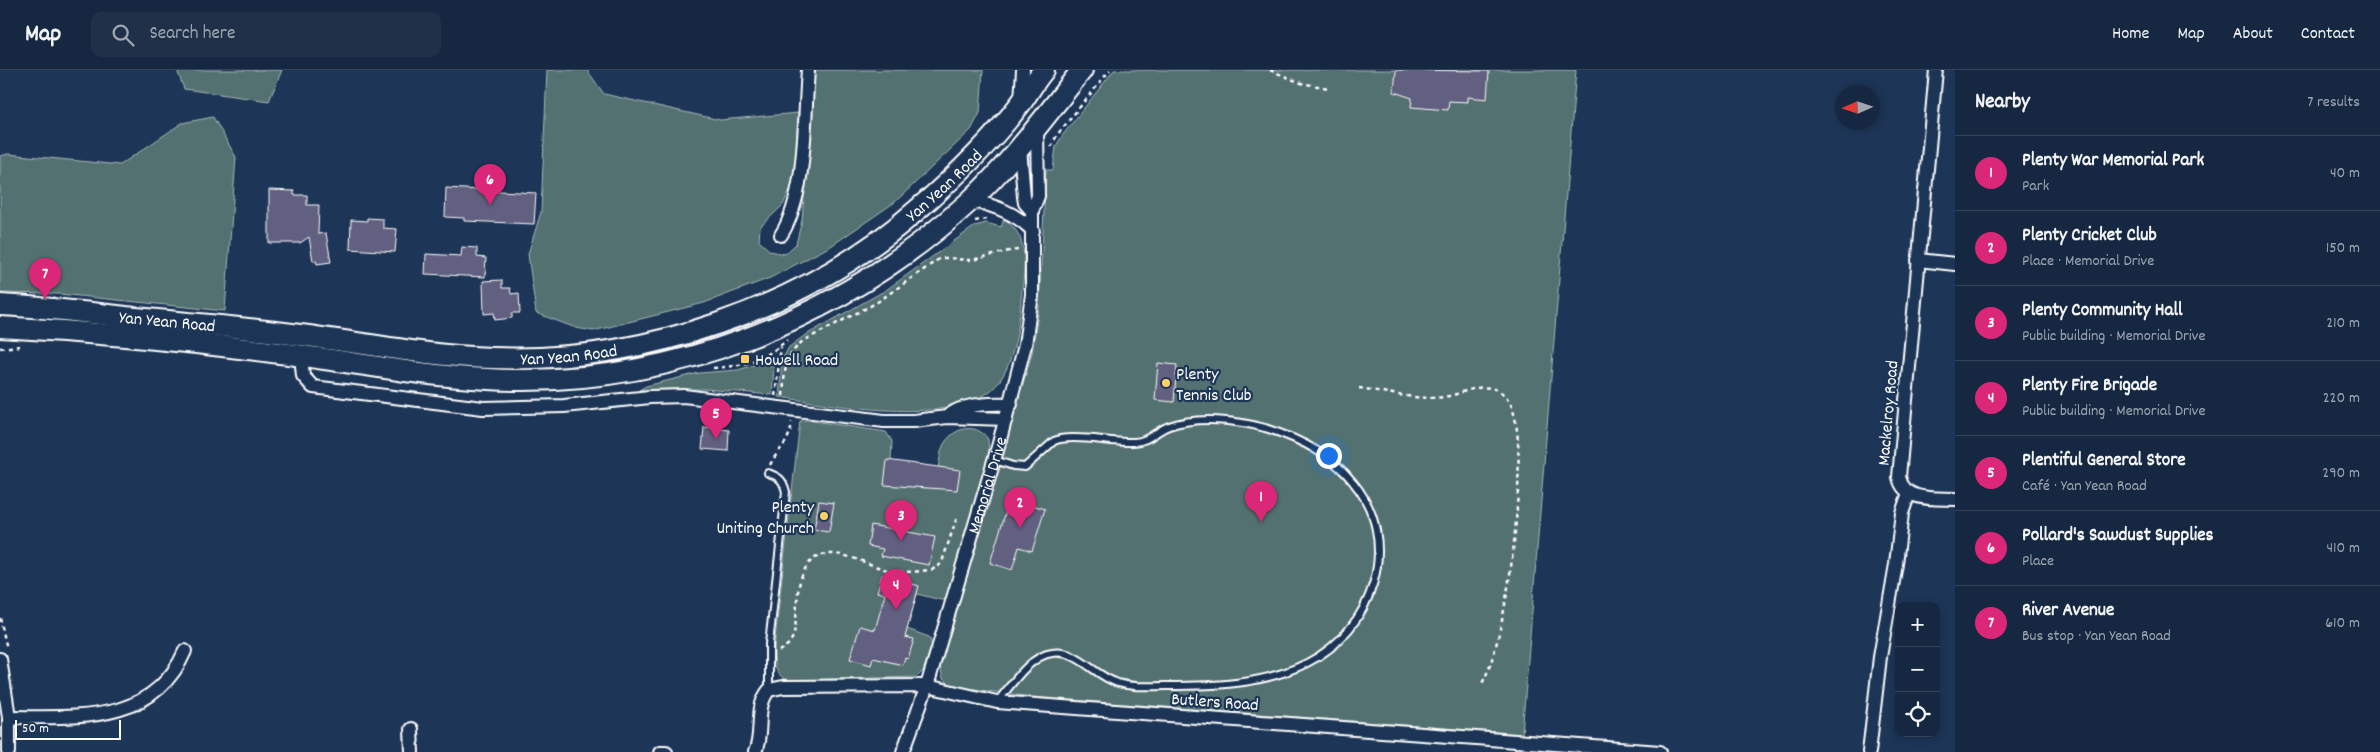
<!DOCTYPE html>
<html lang="en">
<head>
<meta charset="utf-8">
<style>
  :root { --surface:#162841; --page:#1f3048; --text:#f1f3f6; --muted:#9ea6b1; --line:#35445a; --accent:#db2777 }
  body { margin:0; font-family:Dekko,sans-serif; background:var(--page); color:var(--text) }
  .controls { position:absolute; right:15px; bottom:15px; display:grid; overflow:hidden; border-radius:10px; box-shadow:0 2px 8px #0003 }
  .controls button { width:45px; height:45px; display:grid; place-items:center; padding:0; border:0; border-bottom:1px solid var(--line); background:var(--surface); color:var(--text); font:25px sans-serif }
  .compass { position:absolute; left:1835px; top:15px; width:45px; height:45px; border-radius:50%; background:var(--surface); box-shadow:0 2px 8px #0003; rotate:267deg }
  .scale { position:absolute; left:15px; bottom:12px; width:106px; box-sizing:border-box; padding-left:5px; border:2px solid #fff; border-top:0; font-size:14px; line-height:18px; white-space:nowrap; color:#fff; -webkit-text-stroke:4px #1d3557; paint-order:stroke }
  .you { position:absolute; left:1328px; top:385px; width:18px; height:18px; margin:-12px; border:4px solid #fff; border-radius:50%; background:#1a73e8; box-shadow:0 0 0 8px #1a73e833 }
  .badge { display:grid; place-items:center; width:32px; height:32px; border-radius:50%; background:var(--accent); color:#fff; font-size:16px; font-weight:700 }
  .pin { position:absolute; translate:-50% -41px; filter:drop-shadow(0 1px 2px #0008) }
  .pin::after { content:''; position:absolute; top:26px; width:18px; height:15px; background:inherit; clip-path:polygon(0 0,100% 0,50% 100%) }
  .list { margin:0; padding:0; list-style:none }
  h2 { display:flex; justify-content:space-between; align-items:center; height:65px; margin:0; padding:0 20px; font-size:21px }
  h2 small { font-size:16px; font-weight:400; color:var(--muted) }
  .list li { display:grid; grid-template-columns:32px 1fr auto; gap:15px; align-items:center; box-sizing:border-box; height:75px; padding:0 20px; border-top:1px solid var(--line) }
  .list b { display:block; font-size:19px; white-space:nowrap }
  .list p { margin:0; font-size:16px; white-space:nowrap; color:var(--muted) }
  .list em { font-size:16px; font-style:normal; color:var(--muted) }
  .icon { flex:none; width:28px; height:28px; fill:none; stroke:currentColor; stroke-width:2; stroke-linecap:round; stroke-linejoin:round }
  .map { position:relative; flex:none; width:1955px; height:682px; overflow:hidden }
  header { display:flex; align-items:center; gap:30px; box-sizing:border-box; height:70px; padding:0 25px; background:var(--surface); border-bottom:1px solid var(--line) }
  header strong { font-size:24px }
  nav { display:flex; gap:28px; margin-inline-start:auto; font-size:18px }
  .search { width:350px; height:45px; background:var(--page); display:flex; align-items:center; gap:12px; box-sizing:border-box; padding:0 18px; border-radius:10px; color:var(--muted); font-size:19px }
  main { display:flex }
  aside { flex:1; background:var(--surface) }
  .map>svg:first-child { display:block }
</style>
</head>
<body>
<header>
<strong>Map</strong>
<div class="search"><svg class="icon" aria-label="search" viewBox="0 0 24 24"><circle cx="10" cy="10" r="6"/><path d="M15 15l6 6"/></svg>Search here</div>
<nav><a>Home</a><a>Map</a><a>About</a><a>Contact</a></nav>
</header>
<main>
<div class="map">
<svg width="1955" height="682" viewBox="0 0 1955 682">
  <rect width="100%" height="100%" fill="#1d3557"/>
  <filter id="ink" filterUnits="userSpaceOnUse"><feTurbulence type="fractalNoise" baseFrequency=".02" numOctaves="2"/><feDisplacementMap in="SourceGraphic" scale="10" xChannelSelector="R" yChannelSelector="G"/><feConvolveMatrix kernelMatrix="1 2 1 2 8 2 1 2 1" color-interpolation-filters="sRGB"/></filter>
  <g filter="url(#ink)">
    <path fill="#537170" stroke="#a9b8b8" d="M177,0h105l-13,31 -85,-12z
      M547,0h40l17,24 116,26 78,-7 -4,68 -11,24 -23,22 -1,14 11,10 15,3 11,-10 6,-24 13,-150h168l-3,43 -9,17 -76,72 -64,44 -61,32 -66,25 -111,28 -17,-3 -40,-15 -8,-59 13,-42z
      M1114,0h462l-54,664 -490,-37 -80,-11 -9,-7 -3,-13 92,-313 7,-45 7,-138h7l3,-24 6,-10z
      M213,47l23,40 -11,154 -166,-17 -59,-1v-137l8,-2 112,11 62,-42z
      M1004,149c25,16 21,46 18,72 -3,29 -5,63 -21,88 -33,53 -169,25 -222,18l3,-37 7,-13 15,-11 82,-46 89,-64 11,-3 15,4z
      M764,292l10,5 -2,28 -67,-6 -66,1 7,-4 53,-13 39,-3z
      M807,350l79,12 6,9 -1,20 47,7c2,-8 2,-17 6,-24 10,-17 32,-22 44,-5l1,13 -41,143 -4,5h-3l-24,-6 -10,35 22,8 3,8 -9,26 -6,6 -128,3c-18,-3 -15,-28 -14,-41l25,-218z"/>
    <path fill="#626080" stroke="#fff" d="M1396,0l93,1 -2,28 -19,-2v5l-19,-1 -1,9 -37,-3 1,-9 -18,-6z
      M446,118l90,5 -2,31 -70,-3v-3l-19,-1z
      M269,120l25,1v4h13v10h12l-1,29 8,-1 5,29 -14,2 -1,-3h-3l-4,-24 -9,6h-31z
      M367,148l16,1v9l14,1 -2,23 -45,-3 1,-29 16,1z
      M462,177l15,1v9l9,1 -1,19 -60,-3 1,-20 35,2z
      M502,210v8h8l1,6 8,-1 1,20h-8v5l-17,2 -1,-7 -10,1 -1,-33z
      M1158,293l19,2 -3,37 -19,-2z
      M704,357l25,3 -1,21 -26,-2z
      M887,390l73,10 -3,20 -73,-5z
      M1010,428l35,11 -13,42 -13,-4 -7,23 -22,-7z
      M819,431l15,2 -5,29 -15,-2z
      M871,455l64,12 -6,28 -48,-9 2,-7 -15,-3z
      M882,505l37,11 -14,51 9,2 -6,20 -3,-1 -2,7 -30,-7 -2,7 -21,-6 10,-33 15,4 10,-36 -8,-2z"/>
    <g fill="none" stroke-linecap="round" stroke-linejoin="round">
      <g stroke="#fff" stroke-width="10">
        <path id="service" d="M995,390l18,6 12,1 29,-26 6,-2c24,-4 50,4 74,3 14,0 23,-12 35,-16 29,-10 67,-6 96,2 33,10 66,26 88,54 50,60 20,148 -46,181 -44,22 -93,23 -141,23 -16,0 -32,2 -48,-3 -23,-6 -40,-34 -66,-30 -23,3 -41,33 -55,49
          M768,403c12,4 15,7 18,19l-17,152v46"/>
      </g>
      <g stroke="#fff" stroke-width="16">
        <g id="minor">
          <path d="M1936,0l-37,407c5,25 36,21 56,22"/>
          <path d="M1021,30l2,-30"/>
          <path d="M1020,78l4,49 1,6 7,8"/>
          <path d="M971,130c24,6 45,13 62,31"/>
          <path d="M781,165c26,-40 23,-117 27,-165"/>
          <path d="M1918,190l37,4"/>
          <path d="M301,286l2,20 10,11 170,21 81,-2 86,-9 34,-1 200,25h30l33,-4 59,2"/>
          <path d="M947,347c14,-14 44,-14 64,-13"/>
          <path d="M0,589l9,58v35"/>
          <path d="M9,647c68,0 144,8 176,-66"/>
          <path d="M411,659l1,23"/>
          <path d="M660,682h6"/>
          <path d="M755,682c9,-20 -1,-44 14,-62l14,-3 144,-1 70,16 663,50"/>
          <path id="s1" d="M903,682l24,-66 71,-239 27,-102 7,-51v-83l6,-15 -1,-68"/>
          <path d="M1869,682l11,-95 16,-93 6,-51 7,-20"/>
        </g>
      </g>
      <g stroke="#fff" stroke-width="24">
        <g id="primary">
          <path id="s2" d="M0,235c42,2 84,7 126,12 55,5 111,10 166,17 67,8 133,22 200,24 148,6 313,-49 425,-148 37,-32 74,-68 104,-107 8,-11 14,-23 23,-33"/>
          <path d="M0,257c93,5 187,14 280,26 69,8 138,23 208,26 177,10 351,-58 481,-177 43,-40 77,-87 113,-132"/>
        </g>
      </g>
      <path stroke="#fff" stroke-width="2.5" stroke-dasharray="4 4" stroke-linecap="butt" d="M1270,0l31,13 27,5
        M1051,77l6,-12 53,-65
        M975,151l12,-2
        M0,278l21,-2
        M713,298c31,-2 50,-7 74,-28
        M1359,318c28,4 62,14 90,8 16,-4 32,-13 48,-6 10,5 15,14 17,24 14,49 -6,228 -33,271
        M775,326l6,-49
        M783,326c2,-24 0,-38 20,-55l73,-38 63,-44c10,-3 18,1 28,1 18,-1 34,-9 51,-10
        M770,395c9,-18 19,-20 22,-43
        M0,548l7,31
        M779,581l10,-7 4,-7c6,-21 1,-44 10,-64 16,-37 58,-10 84,-3 14,3 36,2 50,-2l5,-6 15,-45"/>
      <use href="#service" stroke="#1d3557" stroke-width="6"/>
      <use href="#minor" stroke="#1d3557" stroke-width="12"/>
      <use href="#primary" stroke="#1d3557" stroke-width="20"/>
    </g>
  </g>
  <g fill="#ffd166" stroke="#1d3557" stroke-width="2">
    <rect x="740" y="284" width="10" height="10" rx="2.5"/>
    <circle cx="1166" cy="313" r="5"/>
    <circle cx="824" cy="446" r="5"/>
  </g>
  <g text-anchor="middle" stroke-width="4.5" stroke-linejoin="round" paint-order="stroke">
    <g font-size="18" fill="#fff" stroke="#1d3557">
      <text dy="6" stroke="none"><textPath href="#s2" startOffset="992">Yan Yean Road</textPath></text>
      <text dy="6" stroke="none"><textPath href="#s2" startOffset="168">Yan Yean Road</textPath></text>
      <text dy="6" stroke="none"><textPath href="#s2" startOffset="572">Yan Yean Road</textPath></text>
      <text transform="translate(1887 343) rotate(-85)" y="6">Mackelroy Road</text>
      <text dy="6" stroke="none"><textPath href="#s1" startOffset="280">Memorial Drive</textPath></text>
      <text transform="translate(1215 631) rotate(4)" y="6">Butlers Road</text>
    </g>
    <g font-size="18" fill="#fff" stroke="#1d3557" text-anchor="start">
      <text x="755" y="295">Howell Road</text>
      <text x="1176" y="309">Plenty<tspan x="1176" dy="21">Tennis Club</tspan></text>
      <text x="814" y="442" text-anchor="end">Plenty<tspan x="814" dy="21">Uniting Church</tspan></text>
    </g>
  </g>
</svg>
<div class="controls">
<button>+</button>
<button>−</button>
<button><svg class="icon" aria-label="locate" viewBox="0 0 24 24"><circle cx="12" cy="12" r="6"/><path d="M12 2v4M12 18v4M2 12h4M18 12h4"/></svg></button>
</div>
<svg class="compass" viewBox="-18 -18 36 36"><path d="M0-13l5 13h-10z" fill="#e53935"/><path d="M0 13l5-13h-10z" fill="#9ea6b1"/></svg>
<div class="scale">50 m</div>
<div class="you"></div>
<div class="pin badge" style="left:1261px;top:452px">1</div>
<div class="pin badge" style="left:1020px;top:458px">2</div>
<div class="pin badge" style="left:901px;top:471px">3</div>
<div class="pin badge" style="left:896px;top:540px">4</div>
<div class="pin badge" style="left:716px;top:369px">5</div>
<div class="pin badge" style="left:490px;top:135px">6</div>
<div class="pin badge" style="left:45px;top:229px">7</div>
</div>
<aside>
<h2>Nearby<small>7 results</small></h2>
<ul class="list">
<li><span class="badge">1</span><div><b>Plenty War Memorial Park</b><p>Park</p></div><em>40 m</em></li>
<li><span class="badge">2</span><div><b>Plenty Cricket Club</b><p>Place · Memorial Drive</p></div><em>150 m</em></li>
<li><span class="badge">3</span><div><b>Plenty Community Hall</b><p>Public building · Memorial Drive</p></div><em>210 m</em></li>
<li><span class="badge">4</span><div><b>Plenty Fire Brigade</b><p>Public building · Memorial Drive</p></div><em>220 m</em></li>
<li><span class="badge">5</span><div><b>Plentiful General Store</b><p>Café · Yan Yean Road</p></div><em>290 m</em></li>
<li><span class="badge">6</span><div><b>Pollard's Sawdust Supplies</b><p>Place</p></div><em>410 m</em></li>
<li><span class="badge">7</span><div><b>River Avenue</b><p>Bus stop · Yan Yean Road</p></div><em>610 m</em></li>
</ul>
</aside>
</main>
</body>
</html>
